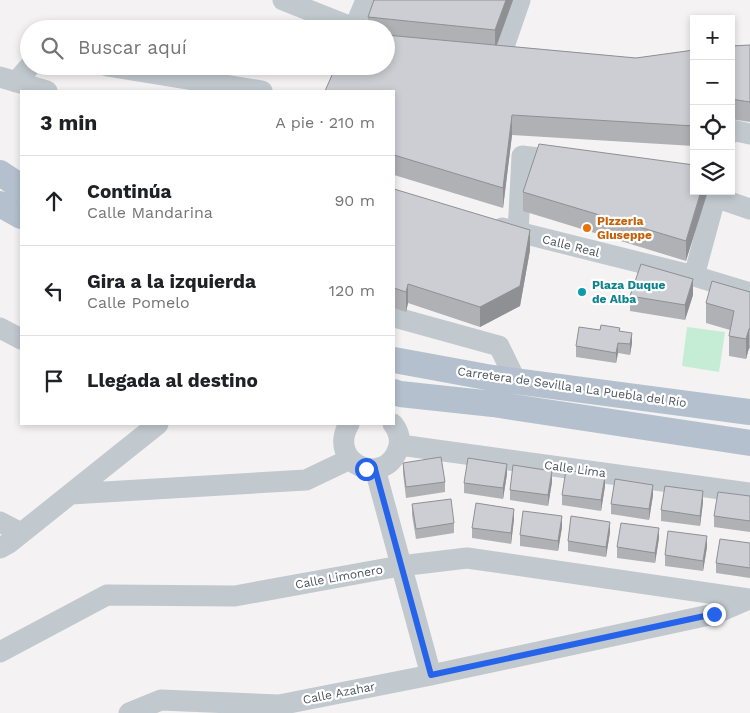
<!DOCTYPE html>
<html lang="es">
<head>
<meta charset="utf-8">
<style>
  :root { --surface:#fff; --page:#f2f2f2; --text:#202124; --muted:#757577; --line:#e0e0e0 }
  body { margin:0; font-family:"Work Sans",sans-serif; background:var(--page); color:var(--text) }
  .controls { position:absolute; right:15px; top:15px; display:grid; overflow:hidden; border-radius:0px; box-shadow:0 2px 8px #0003 }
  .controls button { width:45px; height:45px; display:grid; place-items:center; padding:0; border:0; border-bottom:1px solid var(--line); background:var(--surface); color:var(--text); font:25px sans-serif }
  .stop { position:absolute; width:15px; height:15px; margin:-11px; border:4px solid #2563eb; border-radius:50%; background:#fff }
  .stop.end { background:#2563eb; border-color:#fff; box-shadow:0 1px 5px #0008 }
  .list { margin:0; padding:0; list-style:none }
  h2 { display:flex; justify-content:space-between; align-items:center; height:65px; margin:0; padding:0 20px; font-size:21px }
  h2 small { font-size:16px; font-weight:400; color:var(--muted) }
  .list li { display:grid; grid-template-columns:32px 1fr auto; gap:15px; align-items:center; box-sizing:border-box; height:90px; padding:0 20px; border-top:1px solid var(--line) }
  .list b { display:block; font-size:19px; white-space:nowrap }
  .list p { margin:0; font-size:16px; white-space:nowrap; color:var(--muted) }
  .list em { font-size:16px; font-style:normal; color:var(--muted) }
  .icon { flex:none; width:28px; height:28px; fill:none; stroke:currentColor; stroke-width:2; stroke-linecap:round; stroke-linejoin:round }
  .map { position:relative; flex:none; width:750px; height:713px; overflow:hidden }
  .search { position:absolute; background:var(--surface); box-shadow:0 2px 8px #0003; left:20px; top:20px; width:375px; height:55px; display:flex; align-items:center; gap:12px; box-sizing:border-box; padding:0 18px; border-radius:28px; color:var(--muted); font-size:19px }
  .panel { position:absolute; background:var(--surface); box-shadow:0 2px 8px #0003; left:20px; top:90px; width:375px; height:335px; border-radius:0px }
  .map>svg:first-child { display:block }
</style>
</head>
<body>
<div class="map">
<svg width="750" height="713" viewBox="0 0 750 713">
  <rect width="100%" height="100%" fill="#f4f2f2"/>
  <path fill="#c5ecd5" d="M687,327l38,5 -6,40 -37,-6z"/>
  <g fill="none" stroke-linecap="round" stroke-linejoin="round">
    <path stroke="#c1c8ce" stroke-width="21" d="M283,0l71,28
      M354,29l12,-29
      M499,61l21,-61
      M107,66l155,25
      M0,77l47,14
      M16,82l14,-16
      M731,133l1,-3 18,4
      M715,197l35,12
      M502,228l192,48 56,17
      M518,233l4,-77 40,5
      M694,276l23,-85
      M394,317l105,29 17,35
      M0,328l21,11
      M349,424c-23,40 36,64 49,25 3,-8 1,-18 -5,-25
      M400,445l350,48
      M375,469l56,206
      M71,494l235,-14 44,-21
      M0,522l21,11
      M0,548l9,-5 149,-119
      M0,652l107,-57 128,1 165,-30 67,-8 283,41
      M129,713l32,-13 118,5 152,-30 283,-61 35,-15"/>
    <path stroke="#b4c0cd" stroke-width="26" d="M0,173l21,14
      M0,204l21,12
      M394,360l98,18 258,34
      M394,392l6,2 93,10 257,39"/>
  </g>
  <path fill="#afb1b5" d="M374,0h139l-16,45 139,13 58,-8v96l-182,-11 -9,73 -109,-33v-84l-8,-25v-37h-18v-12z
    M750,45v77l-19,-3v-73z
    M694,165l-8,96 -163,-50v-19z
    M394,189l136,61 -10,56 -40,21 -72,-24 -2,9 -12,-4z
    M750,292v57l-1,-1 -3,11 -17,-3v-20l1,-6 -24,-7v-20z
    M693,295l-8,25 -55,-9v-15z
    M600,330l20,1 12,12 -2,12 -12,-2 -2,10 -40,-6v-11z
    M403,463l42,19v10l-39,6 -3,-25z
    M507,474l-4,25 -39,-6v-10z
    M552,482l-4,24 -38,-6v-10z
    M605,486l-4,25 -39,-6v-10z
    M653,495l-4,25 -38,-6v-10z
    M750,496v36l-36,-5v-11z
    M703,502l-3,24 -39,-5v-11z
    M412,504l42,19v10l-38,6 -4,-24z
    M514,519l-3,25 -39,-6v-10z
    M562,527l-4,24 -38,-5v-11z
    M610,532l-4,25 -38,-6v-10z
    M659,538l-4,25 -38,-5v-11z
    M750,543v35l-34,-5v-10z
    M707,547l-4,24 -38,-5v-11z"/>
  <path fill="#8f9094" d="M506,0h7l-18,50v-20z
    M512,115v20l-9,73v-20z
    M701,191h7l-22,70v-20z
    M530,230v20l-10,56 -40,21v-20z
    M693,279v16l-8,25v-15z
    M408,284v19l-2,9v-20z
    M749,329v19l-3,11v-20z
    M632,333v10l-2,12v-11z
    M618,343v10l-2,10v-10z
    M507,464v10l-4,25v-11z
    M552,471v11l-4,24v-11z
    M605,476v10l-4,25v-11z
    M653,485v10l-4,25v-11z
    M703,491v11l-3,24v-10z
    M514,509v10l-3,25v-11z
    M562,516v11l-4,24v-10z
    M610,522v10l-4,25v-10z
    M659,528v10l-4,25v-10z
    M707,536v11l-4,24v-10z"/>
  <path fill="#ccced3" stroke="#8f9094" d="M374,0h132l-11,30 -127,-13z
    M386,35l250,23 58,-8v76l-182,-11 -9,73 -109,-33v-64h-69l11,-25h50z
    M750,45v57l-19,-3v-53z
    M539,144l155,21v26h7l-15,50 -163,-49z
    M394,189l136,41 -10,56 -40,21 -72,-23 -2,8 -12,-4z
    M641,264l52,15 -8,26 -55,-9z
    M712,281l38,11v37h-1l-3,10 -17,-3 5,-25 -28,-8z
    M601,325l19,3 -1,3 13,2 -2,11 -12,-1 -2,10 -40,-7 3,-19 21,3z
    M441,457l4,25 -39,5 -3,-24z
    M468,458l39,6 -4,24 -39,-5z
    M513,465l39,6 -4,24 -38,-5z
    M566,470l39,6 -4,24 -39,-5z
    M615,479l38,6 -4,24 -38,-5z
    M665,486l38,5 -3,25 -39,-6z
    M718,492l32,4v25l-36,-5z
    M451,499l3,24 -38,6 -4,-25z
    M476,503l38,6 -3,24 -39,-5z
    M523,511l39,5 -4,25 -38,-6z
    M571,516l39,6 -4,25 -38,-6z
    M621,523l38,5 -4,25 -38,-6z
    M668,531l39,5 -4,25 -38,-6z
    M720,539l30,4v25l-34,-5z"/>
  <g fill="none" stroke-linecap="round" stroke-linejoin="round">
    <path stroke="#2563eb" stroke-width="6" d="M366,469h9l56,206 283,-61"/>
  </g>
  <circle fill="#e8710a" stroke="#fff" stroke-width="2" cx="587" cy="228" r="5"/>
  <circle fill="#0f9aa8" stroke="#fff" stroke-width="2" cx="582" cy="292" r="5"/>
  <g text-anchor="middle" stroke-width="4.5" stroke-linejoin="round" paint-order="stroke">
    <g font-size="12" font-weight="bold" fill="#c56008" stroke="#fff" text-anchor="start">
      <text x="597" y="225">Pizzeria<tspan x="597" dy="14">Giuseppe</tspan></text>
    </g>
    <g font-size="12" fill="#4b545d" stroke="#fff">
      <text transform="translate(571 246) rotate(14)" y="4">Calle Real</text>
      <text transform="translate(572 387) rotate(8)" y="4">Carretera de Sevilla a La Puebla del Río</text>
      <text transform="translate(575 469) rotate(8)" y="4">Calle Lima</text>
      <text transform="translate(339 577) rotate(-10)" y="4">Calle Limonero</text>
      <text transform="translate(339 693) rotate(-11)" y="4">Calle Azahar</text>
    </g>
    <g font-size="12" font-weight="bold" fill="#0d838f" stroke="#fff" text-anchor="start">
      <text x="592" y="289">Plaza Duque<tspan x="592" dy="14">de Alba</tspan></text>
    </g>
  </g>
</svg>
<div class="controls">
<button>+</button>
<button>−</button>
<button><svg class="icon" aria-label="locate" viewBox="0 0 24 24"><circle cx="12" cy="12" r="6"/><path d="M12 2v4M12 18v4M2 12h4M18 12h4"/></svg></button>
<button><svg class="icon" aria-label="layers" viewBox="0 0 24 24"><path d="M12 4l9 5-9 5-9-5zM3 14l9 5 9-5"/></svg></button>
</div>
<div class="stop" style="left:366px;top:469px"></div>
<div class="stop end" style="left:714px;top:614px"></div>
<div class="search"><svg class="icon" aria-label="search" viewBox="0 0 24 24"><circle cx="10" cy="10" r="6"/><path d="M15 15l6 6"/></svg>Buscar aquí</div>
<section class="panel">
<h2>3 min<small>A pie · 210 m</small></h2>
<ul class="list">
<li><svg class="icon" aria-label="ahead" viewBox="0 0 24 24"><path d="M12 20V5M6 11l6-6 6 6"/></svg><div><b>Continúa</b><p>Calle Mandarina</p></div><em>90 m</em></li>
<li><svg class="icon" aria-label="left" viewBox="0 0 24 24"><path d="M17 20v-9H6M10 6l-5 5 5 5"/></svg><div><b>Gira a la izquierda</b><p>Calle Pomelo</p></div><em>120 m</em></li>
<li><svg class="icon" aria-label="arrive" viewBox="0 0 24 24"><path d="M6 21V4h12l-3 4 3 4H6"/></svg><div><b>Llegada al destino</b></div></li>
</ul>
</section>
</div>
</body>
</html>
